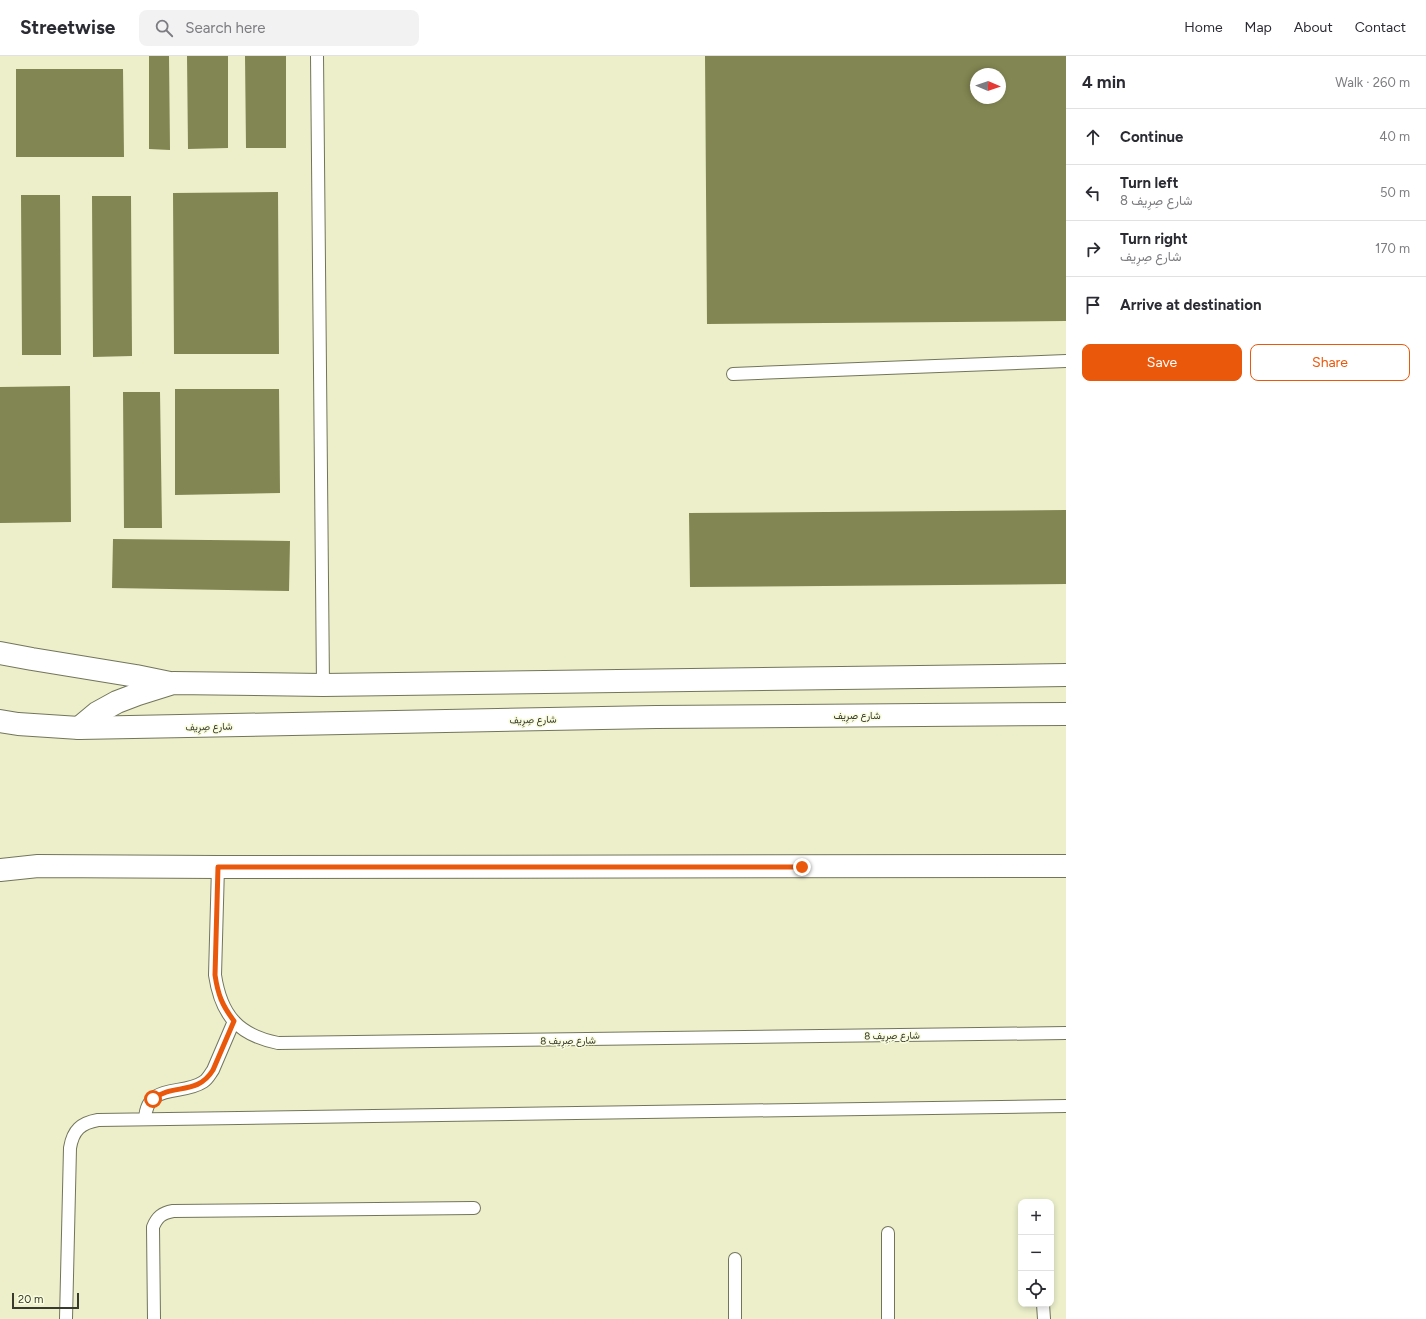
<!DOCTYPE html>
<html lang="en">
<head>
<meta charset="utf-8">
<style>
  :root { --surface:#fff; --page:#f2f2f3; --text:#2b2b33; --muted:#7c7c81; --line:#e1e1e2; --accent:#ea580c }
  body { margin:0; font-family:Figtree,Vazirmatn,sans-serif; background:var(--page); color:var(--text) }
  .controls { position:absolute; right:12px; bottom:12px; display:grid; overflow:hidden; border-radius:8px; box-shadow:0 2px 6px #0003 }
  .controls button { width:36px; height:36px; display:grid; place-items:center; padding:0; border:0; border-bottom:1px solid var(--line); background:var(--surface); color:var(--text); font:20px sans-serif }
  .compass { position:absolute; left:970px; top:12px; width:36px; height:36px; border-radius:50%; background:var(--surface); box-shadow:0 2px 6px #0003; rotate:92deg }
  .scale { position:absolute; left:12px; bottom:10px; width:67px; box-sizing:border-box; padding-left:4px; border:2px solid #393a2e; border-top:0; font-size:11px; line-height:14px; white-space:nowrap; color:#393a2e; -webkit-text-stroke:3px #f9fcdd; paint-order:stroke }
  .stop { position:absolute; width:12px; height:12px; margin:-9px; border:3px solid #ea580c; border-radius:50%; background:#fff }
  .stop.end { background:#ea580c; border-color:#fff; box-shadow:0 1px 4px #0008 }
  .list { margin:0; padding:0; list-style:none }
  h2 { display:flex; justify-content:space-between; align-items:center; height:52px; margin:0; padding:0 16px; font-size:17px }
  h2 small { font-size:13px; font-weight:400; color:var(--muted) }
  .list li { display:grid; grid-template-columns:26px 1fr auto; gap:12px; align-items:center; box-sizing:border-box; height:56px; padding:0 16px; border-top:1px solid var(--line) }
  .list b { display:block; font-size:15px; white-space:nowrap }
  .list p { margin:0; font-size:13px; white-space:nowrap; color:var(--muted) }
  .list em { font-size:13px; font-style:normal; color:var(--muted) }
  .actions { display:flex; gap:8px; padding:12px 16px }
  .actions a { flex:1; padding:9px 0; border:1px solid var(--accent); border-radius:8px; text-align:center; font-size:14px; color:var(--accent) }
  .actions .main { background:var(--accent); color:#fff }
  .icon { flex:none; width:22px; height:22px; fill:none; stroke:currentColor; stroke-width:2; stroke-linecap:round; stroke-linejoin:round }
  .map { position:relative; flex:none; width:1066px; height:1263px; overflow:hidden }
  header { display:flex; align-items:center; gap:24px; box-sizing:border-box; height:56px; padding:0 20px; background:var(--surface); border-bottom:1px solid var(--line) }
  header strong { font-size:19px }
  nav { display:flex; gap:22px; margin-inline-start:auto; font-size:14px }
  .search { width:280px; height:36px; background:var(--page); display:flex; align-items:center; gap:10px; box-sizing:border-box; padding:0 14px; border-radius:8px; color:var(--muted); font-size:15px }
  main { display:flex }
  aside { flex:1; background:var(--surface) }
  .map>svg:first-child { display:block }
</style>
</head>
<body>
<header>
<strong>Streetwise</strong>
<div class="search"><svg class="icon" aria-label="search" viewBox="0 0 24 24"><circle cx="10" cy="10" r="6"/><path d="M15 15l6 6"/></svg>Search here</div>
<nav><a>Home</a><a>Map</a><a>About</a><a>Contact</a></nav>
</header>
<main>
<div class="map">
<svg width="1066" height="1263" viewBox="0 0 1066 1263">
  <rect width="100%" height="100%" fill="#f9fcdd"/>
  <path fill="#ecefca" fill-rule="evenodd" d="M0,0h1066v1263h-1066zM976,18h24v24h-24zM1021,1146h30v102h-30z"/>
  <path fill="#828652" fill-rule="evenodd" d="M149,0h20l1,94 -21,-1z
    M187,0h41v92l-40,1z
    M245,0h41v92h-40z
    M705,0h361v265l-359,3zM976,18h24v24h-24z
    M16,13h107l1,88h-108z
    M278,136l1,162h-105l-1,-161z
    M21,139h39l1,160h-39z
    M92,140h39l1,160 -39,1z
    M70,330l1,136 -71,1v-136z
    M175,333h104l1,104 -105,2z
    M123,336h37l2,136h-38z
    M1066,454v74l-376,3 -1,-74z
    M113,483l177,2 -1,50 -177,-3z"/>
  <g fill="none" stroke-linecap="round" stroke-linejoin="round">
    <g stroke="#73755a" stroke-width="14">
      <path id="service" d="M317,0l6,629
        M733,318l333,-13
        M218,811l-3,108c6,40 23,60 63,68l788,-10
        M145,1063c2,-37 37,-23 58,-37 5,-3 7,-8 10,-12l21,-49
        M888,1177v86
        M735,1203v60
        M1043,1248l1,15
        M66,1263l4,-171c3,-18 11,-25 28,-28l968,-14
        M154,1263l-1,-92c4,-10 9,-14 20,-16l301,-3"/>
    </g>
    <g stroke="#73755a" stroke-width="24">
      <path id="minor" d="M0,597l32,6 104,17 34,7
        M79,672l18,-15 20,-11 21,-8 35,-11 150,2 743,-10"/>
    </g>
    <g stroke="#73755a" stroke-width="24">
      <path id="secondary" d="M0,665l18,3 61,4 577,-11 410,-3
        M0,814l38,-4 180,1 848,-1"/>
    </g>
    <use href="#service" stroke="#fff" stroke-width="12"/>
    <use href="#minor" stroke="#fff" stroke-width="22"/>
    <use href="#secondary" stroke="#fff" stroke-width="22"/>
  </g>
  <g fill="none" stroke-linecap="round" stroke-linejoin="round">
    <path stroke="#ea580c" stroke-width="5" d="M153,1043c20,-16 44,-3 60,-29l21,-49c-12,-16 -16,-26 -19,-46l3,-108h584"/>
  </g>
  <g text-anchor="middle" stroke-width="3" stroke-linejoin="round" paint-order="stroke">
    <g font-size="10" fill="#393a2e" stroke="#f9fcdd">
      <text x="857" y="663">شارع صِرِيف</text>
      <text transform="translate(533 663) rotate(-1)" y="4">شارع صِرِيف</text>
      <text transform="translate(209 670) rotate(-1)" y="4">شارع صِرِيف</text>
      <text transform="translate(892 979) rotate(-1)" y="4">شارع صِرِيف 8</text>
      <text transform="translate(568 984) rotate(-1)" y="4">شارع صِرِيف 8</text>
    </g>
  </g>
</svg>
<div class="controls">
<button>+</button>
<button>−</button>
<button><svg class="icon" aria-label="locate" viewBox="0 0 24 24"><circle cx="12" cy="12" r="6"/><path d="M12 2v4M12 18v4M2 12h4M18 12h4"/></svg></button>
</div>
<svg class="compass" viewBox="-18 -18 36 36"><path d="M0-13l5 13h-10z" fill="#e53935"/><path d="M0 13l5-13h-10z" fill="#7c7c81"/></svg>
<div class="scale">20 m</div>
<div class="stop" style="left:153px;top:1043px"></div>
<div class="stop end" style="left:802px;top:811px"></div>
</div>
<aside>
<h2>4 min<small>Walk · 260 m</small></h2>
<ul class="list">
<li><svg class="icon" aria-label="ahead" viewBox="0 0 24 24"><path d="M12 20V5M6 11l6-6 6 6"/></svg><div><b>Continue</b></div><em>40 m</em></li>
<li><svg class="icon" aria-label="left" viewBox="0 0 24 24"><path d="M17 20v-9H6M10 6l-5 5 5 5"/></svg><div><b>Turn left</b><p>شارع صِرِيف 8</p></div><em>50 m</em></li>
<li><svg class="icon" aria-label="right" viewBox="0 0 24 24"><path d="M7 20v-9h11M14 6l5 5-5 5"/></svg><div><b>Turn right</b><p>شارع صِرِيف</p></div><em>170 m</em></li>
<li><svg class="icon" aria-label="arrive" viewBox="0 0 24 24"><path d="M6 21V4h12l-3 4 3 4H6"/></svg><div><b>Arrive at destination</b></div></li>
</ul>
<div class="actions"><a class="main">Save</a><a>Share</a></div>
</aside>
</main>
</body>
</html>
